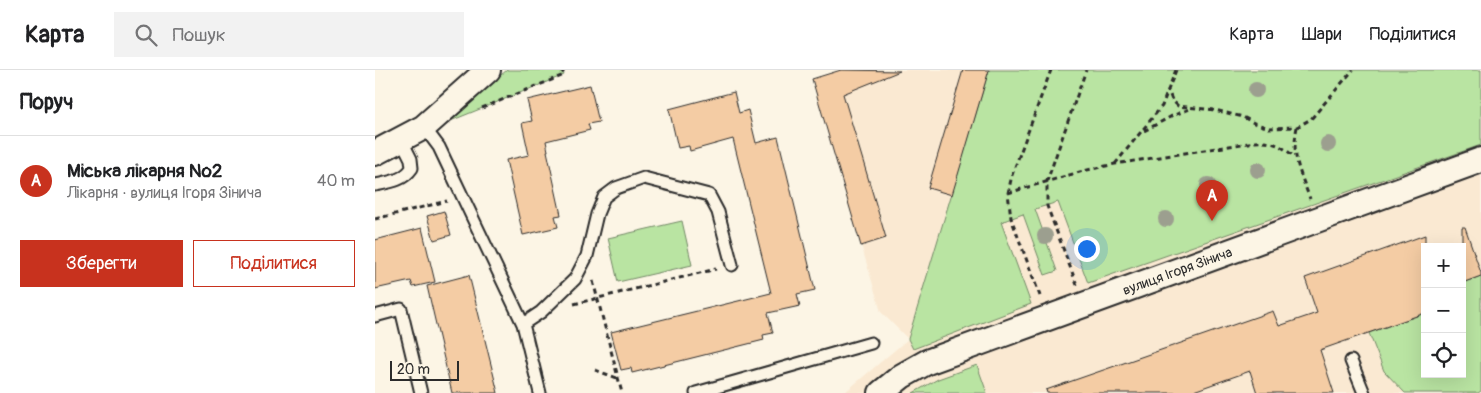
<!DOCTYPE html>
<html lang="uk">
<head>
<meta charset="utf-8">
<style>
  :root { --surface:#fff; --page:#f2f2f2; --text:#202124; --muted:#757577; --line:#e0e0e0; --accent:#c8321e }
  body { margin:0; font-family:Pangolin,sans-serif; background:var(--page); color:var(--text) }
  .controls { position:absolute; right:15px; bottom:15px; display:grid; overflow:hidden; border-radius:0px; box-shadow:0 5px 20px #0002 }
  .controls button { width:45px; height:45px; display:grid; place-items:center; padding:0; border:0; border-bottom:1px solid var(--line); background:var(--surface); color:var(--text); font:25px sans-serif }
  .scale { position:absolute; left:15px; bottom:12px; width:69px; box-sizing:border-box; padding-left:5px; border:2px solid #2b2b2b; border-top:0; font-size:14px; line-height:18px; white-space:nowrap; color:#2b2b2b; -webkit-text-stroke:4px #fcf5e5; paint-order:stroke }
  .you { position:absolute; left:711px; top:178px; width:18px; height:18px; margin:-12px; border:4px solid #fff; border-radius:50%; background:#1a73e8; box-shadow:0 0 0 8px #1a73e833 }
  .badge { display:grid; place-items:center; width:32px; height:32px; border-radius:50%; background:var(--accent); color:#fff; font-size:16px; font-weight:700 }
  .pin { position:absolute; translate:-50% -41px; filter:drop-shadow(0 1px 2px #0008) }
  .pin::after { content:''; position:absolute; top:26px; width:18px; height:15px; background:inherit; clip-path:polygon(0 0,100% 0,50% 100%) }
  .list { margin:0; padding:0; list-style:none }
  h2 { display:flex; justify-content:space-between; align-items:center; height:65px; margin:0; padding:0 20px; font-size:21px }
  h2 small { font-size:16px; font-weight:400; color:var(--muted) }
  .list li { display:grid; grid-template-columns:32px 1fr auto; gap:15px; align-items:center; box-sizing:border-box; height:90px; padding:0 20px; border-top:1px solid var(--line) }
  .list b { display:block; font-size:19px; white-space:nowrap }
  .list p { margin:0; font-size:16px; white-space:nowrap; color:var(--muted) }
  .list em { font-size:16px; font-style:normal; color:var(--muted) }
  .actions { display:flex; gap:10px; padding:15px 20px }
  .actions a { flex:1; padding:11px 0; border:1px solid var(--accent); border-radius:0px; text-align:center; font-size:18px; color:var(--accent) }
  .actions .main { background:var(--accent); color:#fff }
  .icon { flex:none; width:28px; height:28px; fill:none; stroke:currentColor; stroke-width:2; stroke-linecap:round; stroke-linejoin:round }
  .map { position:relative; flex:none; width:1106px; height:323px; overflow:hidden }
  header { display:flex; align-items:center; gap:30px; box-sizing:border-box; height:70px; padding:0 25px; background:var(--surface); border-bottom:1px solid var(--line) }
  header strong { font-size:24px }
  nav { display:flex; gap:28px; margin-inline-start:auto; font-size:18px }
  .search { width:350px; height:45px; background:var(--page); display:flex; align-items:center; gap:12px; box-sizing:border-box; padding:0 18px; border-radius:0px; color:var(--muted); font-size:19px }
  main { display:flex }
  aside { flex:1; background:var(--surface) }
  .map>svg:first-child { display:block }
</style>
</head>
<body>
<header>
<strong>Карта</strong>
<div class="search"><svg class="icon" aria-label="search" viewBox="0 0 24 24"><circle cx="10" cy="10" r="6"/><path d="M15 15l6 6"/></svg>Пошук</div>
<nav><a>Карта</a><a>Шари</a><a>Поділитися</a></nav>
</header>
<main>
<aside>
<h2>Поруч<small></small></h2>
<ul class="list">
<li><span class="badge">A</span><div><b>Міська лікарня №2</b><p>Лікарня · вулиця Ігоря Зінича</p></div><em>40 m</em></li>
</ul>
<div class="actions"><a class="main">Зберегти</a><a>Поділитися</a></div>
</aside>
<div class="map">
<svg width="1106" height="323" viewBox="0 0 1106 323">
  <rect width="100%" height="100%" fill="#fcf5e5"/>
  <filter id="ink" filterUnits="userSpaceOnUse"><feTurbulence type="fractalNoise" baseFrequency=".02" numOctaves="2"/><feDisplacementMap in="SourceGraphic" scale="10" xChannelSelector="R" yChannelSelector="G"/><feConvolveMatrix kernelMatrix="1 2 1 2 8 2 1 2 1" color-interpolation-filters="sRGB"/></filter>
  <g filter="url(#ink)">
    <path fill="#fae9d2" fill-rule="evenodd" d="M466,0h640v323h-637l64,-54 -27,-27 -69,-233zM1050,177h37v127h-37z"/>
    <path fill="#b9e4a2" stroke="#728866" d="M132,0h55l2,5 -121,49z
      M614,0h492v75l-393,138 -30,-81 -23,7 22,62 -12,4 -22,-61 -22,8 30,82 -118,45 -5,-10z
      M307,151l10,44 -74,17 -10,-44z
      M1106,206v115l-3,2h-73l-21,-22 -15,-38 56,-20v61h37v-91z
      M602,295l10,28h-74l25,-14z"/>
    <path fill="#f4cca4" stroke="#2b2b2b" d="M466,0l59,1 -57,23 43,144 -25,8 -49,-167z
      M588,0h26l-37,125 -24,-7z
      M215,15l9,37 -11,2 2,6 -44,11 2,10h-1l14,64 -6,1 3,11 -35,8 -17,-75 23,-5 -7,-32 10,-2 -5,-21z
      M359,22l5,21 9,-3 8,33 22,-6 37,153 -18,4 3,12 -32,7 5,20 -10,2 1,5 -132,33 -1,-5 -10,2 -10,-38 160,-39 -38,-154 -43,12 -1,-5 -11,2 -9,-39z
      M69,141l7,24 -17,5 -7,-24z
      M1087,157h3l16,46v3l-19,7z
      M47,158l13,54 -22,5 -2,-6 -36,8v-49z
      M1050,165v78l-105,37 14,43h-77l-7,-22 -62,22h-141l-1,-3 227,-79 6,15 38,-13 -12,-35z
      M94,205l29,118h-46l-25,-107z"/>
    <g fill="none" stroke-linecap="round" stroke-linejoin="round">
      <g stroke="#2b2b2b" stroke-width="15">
        <path id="lane" d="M49,57l15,20 84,177 17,69
          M0,115c15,-3 28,-4 37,-17l-1,-9 -10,-20
          M0,246l26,-7 20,84
          M148,254l18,-12 34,-33 12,-23 10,-42 7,-17 12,-9 28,-10 65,17 9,17 14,53
          M976,291l13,32
          M321,323l175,-50"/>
      </g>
      <g stroke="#2b2b2b" stroke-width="28">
        <g id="street">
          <path d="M0,83l49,-26 64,-57"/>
          <path id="s1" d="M506,323l21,-17 25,-14 554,-202"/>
        </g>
      </g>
      <path stroke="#2b2b2b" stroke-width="3" stroke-dasharray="5 4" stroke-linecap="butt" d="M801,0l-8,20 4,10 6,6 37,4 28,7 11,6 15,5 28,-1 14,-8 42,-49
        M107,38l82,-33 -2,-5
        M922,57c-6,29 3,45 13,72
        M769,61l30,-16 16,-6
        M740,94l47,-58 6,-16
        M633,123l75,-22 32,-7 140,-22c19,-1 25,3 40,15
        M0,149l72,-18
        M218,211l29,112
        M702,215l-30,-79v-25l39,-111
        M665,226l-29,-78 -3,-25 4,-18 39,-105
        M199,234l142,-35
        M220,300l22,8"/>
      <use href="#lane" stroke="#fcf5e5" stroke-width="11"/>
      <use href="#street" stroke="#fcf5e5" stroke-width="24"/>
    </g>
    <g fill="#9c9f8f">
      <circle cx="881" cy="20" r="8"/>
      <circle cx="953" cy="74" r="8"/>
      <circle cx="883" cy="100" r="8"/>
      <circle cx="833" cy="115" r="8"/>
      <circle cx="791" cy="149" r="8"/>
      <circle cx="670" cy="166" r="8"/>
    </g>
  </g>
  <g text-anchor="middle" stroke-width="4" stroke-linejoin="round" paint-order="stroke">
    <g font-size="14" fill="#2b2b2b" stroke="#fcf5e5">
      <text dy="5" stroke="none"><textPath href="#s1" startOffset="322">вулиця Ігоря Зінича</textPath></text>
    </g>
  </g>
</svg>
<div class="controls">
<button>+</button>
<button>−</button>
<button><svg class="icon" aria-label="locate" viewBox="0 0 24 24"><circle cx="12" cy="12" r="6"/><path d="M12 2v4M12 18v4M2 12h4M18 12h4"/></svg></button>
</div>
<div class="scale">20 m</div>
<div class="you"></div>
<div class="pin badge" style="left:837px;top:151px">A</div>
</div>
</main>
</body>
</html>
